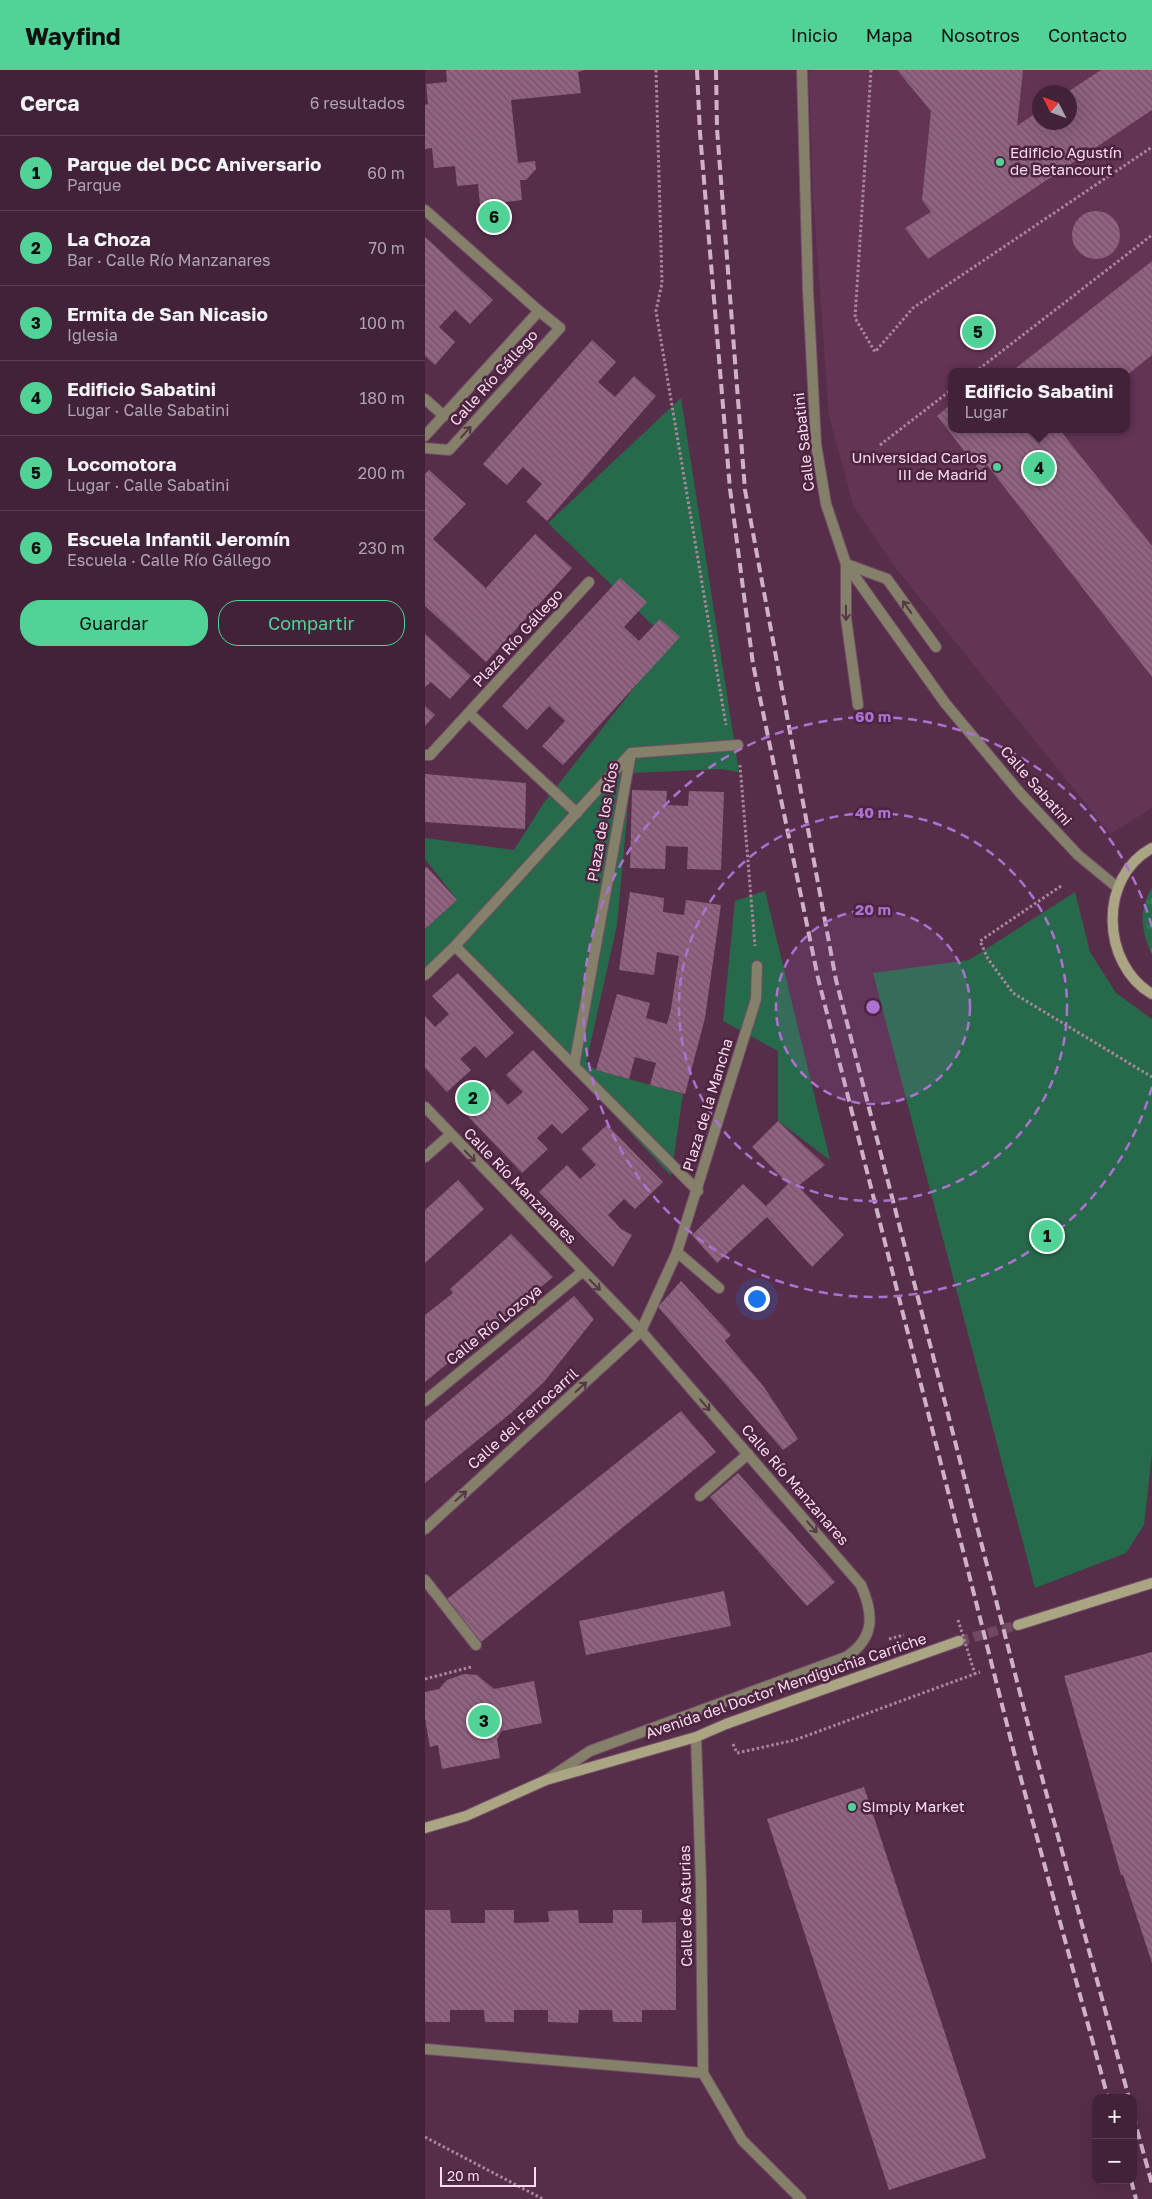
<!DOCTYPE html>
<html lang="es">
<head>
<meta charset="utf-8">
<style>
  :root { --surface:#412238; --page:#4c2f43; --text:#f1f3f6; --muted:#aea4ae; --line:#5a3f53; --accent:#51d398 }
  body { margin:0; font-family:"Golos Text",sans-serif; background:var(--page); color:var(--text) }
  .controls { position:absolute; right:15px; bottom:15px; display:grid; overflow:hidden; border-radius:10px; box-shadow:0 5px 20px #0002 }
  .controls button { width:45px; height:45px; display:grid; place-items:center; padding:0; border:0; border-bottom:1px solid var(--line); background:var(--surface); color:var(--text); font:25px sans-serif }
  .compass { position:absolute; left:607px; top:15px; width:45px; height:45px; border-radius:50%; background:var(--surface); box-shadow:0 5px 20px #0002; rotate:312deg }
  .scale { position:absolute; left:15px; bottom:12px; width:96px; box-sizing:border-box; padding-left:5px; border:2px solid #f7dced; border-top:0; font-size:14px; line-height:18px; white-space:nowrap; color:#f7dced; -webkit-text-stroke:4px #4c243f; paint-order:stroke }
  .you { position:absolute; left:331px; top:1228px; width:18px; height:18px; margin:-12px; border:4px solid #fff; border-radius:50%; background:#1a73e8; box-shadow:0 0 0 8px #1a73e833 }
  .badge { display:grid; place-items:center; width:32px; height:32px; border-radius:50%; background:var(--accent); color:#111; font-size:16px; font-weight:700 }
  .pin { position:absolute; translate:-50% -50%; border:2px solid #fff; box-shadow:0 1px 5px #0006 }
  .popup { position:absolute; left:523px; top:298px; width:182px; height:65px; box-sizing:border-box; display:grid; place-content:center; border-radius:10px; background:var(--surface); filter:drop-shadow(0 1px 4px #0005); font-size:16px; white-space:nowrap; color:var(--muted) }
  .popup b { font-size:19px; color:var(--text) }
  .popup::after { content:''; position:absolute; left:50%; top:100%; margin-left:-10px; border:10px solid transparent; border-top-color:var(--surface) }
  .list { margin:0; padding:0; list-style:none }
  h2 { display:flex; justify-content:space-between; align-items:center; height:65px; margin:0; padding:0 20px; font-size:21px }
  h2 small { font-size:16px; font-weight:400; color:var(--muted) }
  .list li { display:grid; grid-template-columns:32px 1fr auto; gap:15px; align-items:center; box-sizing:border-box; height:75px; padding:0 20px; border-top:1px solid var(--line) }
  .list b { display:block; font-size:19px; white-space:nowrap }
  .list p { margin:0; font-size:16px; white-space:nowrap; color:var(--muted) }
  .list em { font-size:16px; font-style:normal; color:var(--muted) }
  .actions { display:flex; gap:10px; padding:15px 20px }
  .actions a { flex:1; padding:11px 0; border:1px solid var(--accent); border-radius:20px; text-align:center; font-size:18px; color:var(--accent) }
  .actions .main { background:var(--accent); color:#111 }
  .map { position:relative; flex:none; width:727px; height:2129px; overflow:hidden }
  header { display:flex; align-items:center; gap:30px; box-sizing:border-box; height:70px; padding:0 25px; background:var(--accent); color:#111 }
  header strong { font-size:24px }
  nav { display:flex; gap:28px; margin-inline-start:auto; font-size:18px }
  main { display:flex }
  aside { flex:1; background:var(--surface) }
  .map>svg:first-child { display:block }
</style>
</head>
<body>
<header>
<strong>Wayfind</strong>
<nav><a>Inicio</a><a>Mapa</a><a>Nosotros</a><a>Contacto</a></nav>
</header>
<main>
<aside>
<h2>Cerca<small>6 resultados</small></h2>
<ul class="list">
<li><span class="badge">1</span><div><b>Parque del DCC Aniversario</b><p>Parque</p></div><em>60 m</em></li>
<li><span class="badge">2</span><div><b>La Choza</b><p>Bar · Calle Río Manzanares</p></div><em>70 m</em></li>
<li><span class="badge">3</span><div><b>Ermita de San Nicasio</b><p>Iglesia</p></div><em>100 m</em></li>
<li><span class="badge">4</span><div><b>Edificio Sabatini</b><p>Lugar · Calle Sabatini</p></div><em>180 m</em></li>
<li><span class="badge">5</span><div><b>Locomotora</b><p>Lugar · Calle Sabatini</p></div><em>200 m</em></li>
<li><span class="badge">6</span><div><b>Escuela Infantil Jeromín</b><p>Escuela · Calle Río Gállego</p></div><em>230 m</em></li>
</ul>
<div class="actions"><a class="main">Guardar</a><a>Compartir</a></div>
</aside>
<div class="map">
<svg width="727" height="2129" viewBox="0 0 727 2129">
  <defs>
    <pattern id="grass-tufts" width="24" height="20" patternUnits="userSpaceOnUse" patternTransform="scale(1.25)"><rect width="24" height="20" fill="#276a4b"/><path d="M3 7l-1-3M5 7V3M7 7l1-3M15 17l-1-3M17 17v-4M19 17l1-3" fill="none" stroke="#477f65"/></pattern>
    <pattern id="building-back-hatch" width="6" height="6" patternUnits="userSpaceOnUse" patternTransform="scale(1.25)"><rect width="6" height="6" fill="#916381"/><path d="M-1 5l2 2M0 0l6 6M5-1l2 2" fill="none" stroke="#715467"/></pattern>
  </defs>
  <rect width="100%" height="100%" fill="#572e4a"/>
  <path fill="#643455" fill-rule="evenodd" d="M384,0h343v738l-42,26 -215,-267 -42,-62 -24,-90 -16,-218zM614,22h30v30h-30zM526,302h176v57h-176z"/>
  <path fill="url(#grass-tufts)" d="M727,818v66c-11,-23 -14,-44 0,-66z"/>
  <path fill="#276a4b" d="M256,328l58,374 -18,-3 -90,4 -14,152 -31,138 10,7 87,24 -12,82 -215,-230 -31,29v-46l32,-29 -32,-41v-21l89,12 29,-46 127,-162 -122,-119z
    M340,821l65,269 -52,-39v-70l-55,-30 12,-120z
    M650,822l15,60 26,41 36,26v434l-8,72 -18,28 -91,35 -162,-615 96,-13z"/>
  <path fill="url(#building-back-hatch)" d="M21,0h139l-7,2 3,21 -70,7 7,63 17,-2 1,8 -10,11h-6l2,20 -42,5 -2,-21 -21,2 -2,-20 -21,2 -2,-20 -7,1v-44l3,-1 -2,-20 21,-2z
    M472,0h126l-6,56 22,-15v11h30v-31l32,-21h51v40l-224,149 -23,-31 26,-16 -9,-12 9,-89z
    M647 165a24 24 0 1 1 48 0a24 24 0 1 1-48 0Z
    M0,167l68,63 -23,24 -15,-14 -16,17 16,15 -20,23 -10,-9z
    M727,191v94l-25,20v-3h-116z
    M167,270l24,22 -18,20 17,15 19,-21 22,20 -109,125 -21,-19 16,-18 -19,-17 -16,18 -24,-21z
    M526,334v25h108l93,117v131l-165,-212 -7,6 -43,-55z
    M4,400l37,34 -33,35 53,49 49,-54 37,34 -86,94 -61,-56v-132z
    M195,508l27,24 -23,25 15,14 21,-22 20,18 -117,128 -21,-19 23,-25 -16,-15 -22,24 -25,-24z
    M0,564l46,42 -21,23 -19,-17 -6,5z
    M0,636l10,9 -10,11z
    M0,704l101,9 -1,46 -100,-7z
    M207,720l35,1 -1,14 22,1 1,-15 35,1 -3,78 -34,-1 1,-22 -22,-1 -1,23 -35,-1z
    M2,797l30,33 -32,29v-61z
    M205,822l34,6 -1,14 21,3 2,-15 35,5 -16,113 -20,76 -35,-9 6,-22 -21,-6 -6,22 -33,-9 21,-76 33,9 -4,15 21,6 4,-15 8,-53 -22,-4 -3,23 -35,-5z
    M33,903l56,60 -28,25 -11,-12 -15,13 11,11 -24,22 -22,-24v-52l10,11 14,-13 -17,-18z
    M108,980l56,59 -27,25 -10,-10 -15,14 11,11 -26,24 -56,-59 27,-25 15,16 15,-13 -17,-17z
    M353,1051l47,44 -27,21 46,49 -32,32 -45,-50 -50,46 -25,-28 51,-51 23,22 22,-22 -36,-37z
    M182,1055l56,57 -28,27 -11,-10 -16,16 13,14 11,6 -19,32 -74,-75 28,-27 13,14 16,-14 -15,-16z
    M33,1110l26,29 -59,54v-53z
    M86,1164l42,43 -128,105v-67l28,-22 -3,-4z
    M256,1211l50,54 -6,6 39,46 34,52 -15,11 -125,-143z
    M149,1226l20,23 -50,63 -33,31 -86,70v-62z
    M256,1341l35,41 -235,190 -34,-43z
    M313,1403l97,109 -28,24 -97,-109z
    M299,1521l7,35 -145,29 -7,-34z
    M727,1582v311l-29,-88h-2l-57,-199z
    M39,1604l13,1 17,14 40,-8 8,42 -40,8 -5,8 3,19 -58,11 -4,-24 -8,2 -5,-29v-26l14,-3 8,-9z
    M439,1717l122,371 -97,32 -122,-371z
    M0,1840h25l1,13h34v-13h29v13l35,-1 -1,-11 30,-1 1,13h34v-13h29v13l34,-1v88h-34v12h-29l-1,-12h-33l-1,13 -30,-1v-12h-34v12h-29l-1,-12h-34v12h-25z"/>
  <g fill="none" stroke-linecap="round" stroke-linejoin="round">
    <path stroke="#6f4862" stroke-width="10" stroke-dasharray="10 5" stroke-linecap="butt" d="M534,1571l59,-16"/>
    <g stroke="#744d67" stroke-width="12">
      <path id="service" d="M433,635l-12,-87v-54l41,15 49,68"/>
    </g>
    <g stroke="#744d67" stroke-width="12">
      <path id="pedestrian" d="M0,140l114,101
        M0,329l19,17
        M45,644l107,99
        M206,683l107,-8
        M30,876l243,245
        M0,905l30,-29 176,-193 -57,313
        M252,1182l42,36
        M275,1426l48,-42
        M0,1510l51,65"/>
    </g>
    <g stroke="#744d67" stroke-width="12">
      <path id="minor" d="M377,0l6,221 8,153 10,60 20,60 99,139 75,90 58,62 40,33
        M0,366l114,-125 21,17 -111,122 -24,-2
        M0,685h5l159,-173
        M0,1037l216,224 220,254c13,30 14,53 -15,72l-256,94 -42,28
        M0,1087l25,-22
        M0,1331l157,-129
        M0,1459l216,-198 36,-79 79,-253 1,-33
        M271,1667l5,146 2,190 39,67 59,59
        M0,1979l278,24"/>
    </g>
    <g stroke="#744d67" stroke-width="12">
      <path id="secondary" d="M727,778c-54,29 -51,116 0,146
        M593,1555l134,-42
        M0,1758l41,-12 80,-36 150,-43 30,-13 233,-83"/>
    </g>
    <path stroke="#a9879d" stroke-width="3" stroke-dasharray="2.5 2.5" stroke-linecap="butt" d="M231,0l6,213 -6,28 70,414
      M446,0l-16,248 20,34 38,-44 239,-161
      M550,302l177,-137
      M455,375l71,-55
      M315,695l15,181
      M636,816l-81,55 8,18 25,34 139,84
      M464,1569l15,-4
      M0,1609l46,-12
      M308,1674l4,9 58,-13 185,-68
      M0,2067l118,62"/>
    <use href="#service" stroke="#84806a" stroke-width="10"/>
    <use href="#pedestrian" stroke="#84806a" stroke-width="10"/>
    <use href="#minor" stroke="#84806a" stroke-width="10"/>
    <use href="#secondary" stroke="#aaa582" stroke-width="10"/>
    <path stroke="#d0b2c6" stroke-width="4" stroke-dasharray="10 5" stroke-linecap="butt" d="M272,0l3,63 30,356 23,175 65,314 199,786 91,334
      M291,0l1,59 28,361 91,490 201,779 92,339
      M708,2045l19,69
      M706,2110l5,19"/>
    <path stroke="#a9879d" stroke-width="3" stroke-dasharray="2.5 2.5" stroke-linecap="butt" d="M533,1550l17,54"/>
  </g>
  <defs><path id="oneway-shaft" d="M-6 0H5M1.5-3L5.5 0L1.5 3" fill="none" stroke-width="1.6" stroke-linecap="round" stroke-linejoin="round" transform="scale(1.25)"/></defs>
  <g stroke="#573648">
    <use href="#oneway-shaft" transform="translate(41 362) rotate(-48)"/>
    <use href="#oneway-shaft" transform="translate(482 537) rotate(-126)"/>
    <use href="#oneway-shaft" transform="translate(421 543) rotate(89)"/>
    <use href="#oneway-shaft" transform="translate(45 1086) rotate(46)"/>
    <use href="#oneway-shaft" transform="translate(170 1215) rotate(45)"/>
    <use href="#oneway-shaft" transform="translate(156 1317) rotate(-42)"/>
    <use href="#oneway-shaft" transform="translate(280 1335) rotate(49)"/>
    <use href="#oneway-shaft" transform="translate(36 1426) rotate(-42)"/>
    <use href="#oneway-shaft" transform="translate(387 1457) rotate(49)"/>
  </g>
  <circle cx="448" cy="937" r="97" fill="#ad72d1" fill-opacity=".12"/>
  <g fill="none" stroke="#ad72d1" stroke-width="2.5" stroke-dasharray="9 6">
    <circle cx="448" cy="937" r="97"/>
    <circle cx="448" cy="937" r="194"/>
    <path d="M727 1017A290 290 0 1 1 727 857"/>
  </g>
  <g fill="#51d398" stroke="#4c243f" stroke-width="2">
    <circle cx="575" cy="92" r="5"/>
    <circle cx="572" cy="397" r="5"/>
    <circle cx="427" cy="1737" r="5"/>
  </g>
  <g text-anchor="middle" stroke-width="5" stroke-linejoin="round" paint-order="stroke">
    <g font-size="15" fill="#f7dced" stroke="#4c243f" text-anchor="start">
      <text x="585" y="88">Edificio Agustín<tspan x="585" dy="17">de Betancourt</tspan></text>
      <text x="562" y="393" text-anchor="end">Universidad Carlos<tspan x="562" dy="17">III de Madrid</tspan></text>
      <text x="437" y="1742">Simply Market</text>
    </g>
    <g font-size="15" fill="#f7dced" stroke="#4c243f">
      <text transform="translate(69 308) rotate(-48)" y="5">Calle Río Gállego</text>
      <text transform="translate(379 372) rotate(-96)" y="5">Calle Sabatini</text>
      <text transform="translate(93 568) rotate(-48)" y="5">Plaza Río Gállego</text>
      <text transform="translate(611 716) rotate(49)" y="5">Calle Sabatini</text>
      <text transform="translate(178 752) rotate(-80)" y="5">Plaza de los Ríos</text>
      <text transform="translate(283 1035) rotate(-73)" y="5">Plaza de la Mancha</text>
      <text transform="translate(95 1116) rotate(46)" y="5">Calle Río Manzanares</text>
      <text transform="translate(69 1255) rotate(-39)" y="5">Calle Río Lozoya</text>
      <text transform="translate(98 1349) rotate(-42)" y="5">Calle del Ferrocarril</text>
      <text transform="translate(370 1415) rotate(49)" y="5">Calle Río Manzanares</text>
      <text transform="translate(361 1616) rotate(-19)" y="5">Avenida del Doctor Mendiguchia Carriche</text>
      <text transform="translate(261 1836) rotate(-91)" y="5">Calle de Asturias</text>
    </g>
  </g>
  <circle cx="448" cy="937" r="8" fill="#ad72d1" stroke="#4c243f" stroke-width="2.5"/>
  <g font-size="15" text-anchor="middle" font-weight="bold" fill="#ad72d1" stroke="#4c243f" stroke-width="5" stroke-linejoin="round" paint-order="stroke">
    <text x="448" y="652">60 m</text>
    <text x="448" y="748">40 m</text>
    <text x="448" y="845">20 m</text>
  </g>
</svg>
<div class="controls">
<button>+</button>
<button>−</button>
</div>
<svg class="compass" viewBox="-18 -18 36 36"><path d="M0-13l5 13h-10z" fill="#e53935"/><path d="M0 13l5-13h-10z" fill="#aea4ae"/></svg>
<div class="scale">20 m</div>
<div class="you"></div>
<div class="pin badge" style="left:622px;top:1166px">1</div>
<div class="pin badge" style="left:48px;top:1028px">2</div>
<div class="pin badge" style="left:59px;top:1651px">3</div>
<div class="pin badge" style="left:614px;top:398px">4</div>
<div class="popup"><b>Edificio Sabatini</b>Lugar</div>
<div class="pin badge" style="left:553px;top:262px">5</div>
<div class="pin badge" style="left:69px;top:147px">6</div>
</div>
</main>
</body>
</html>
